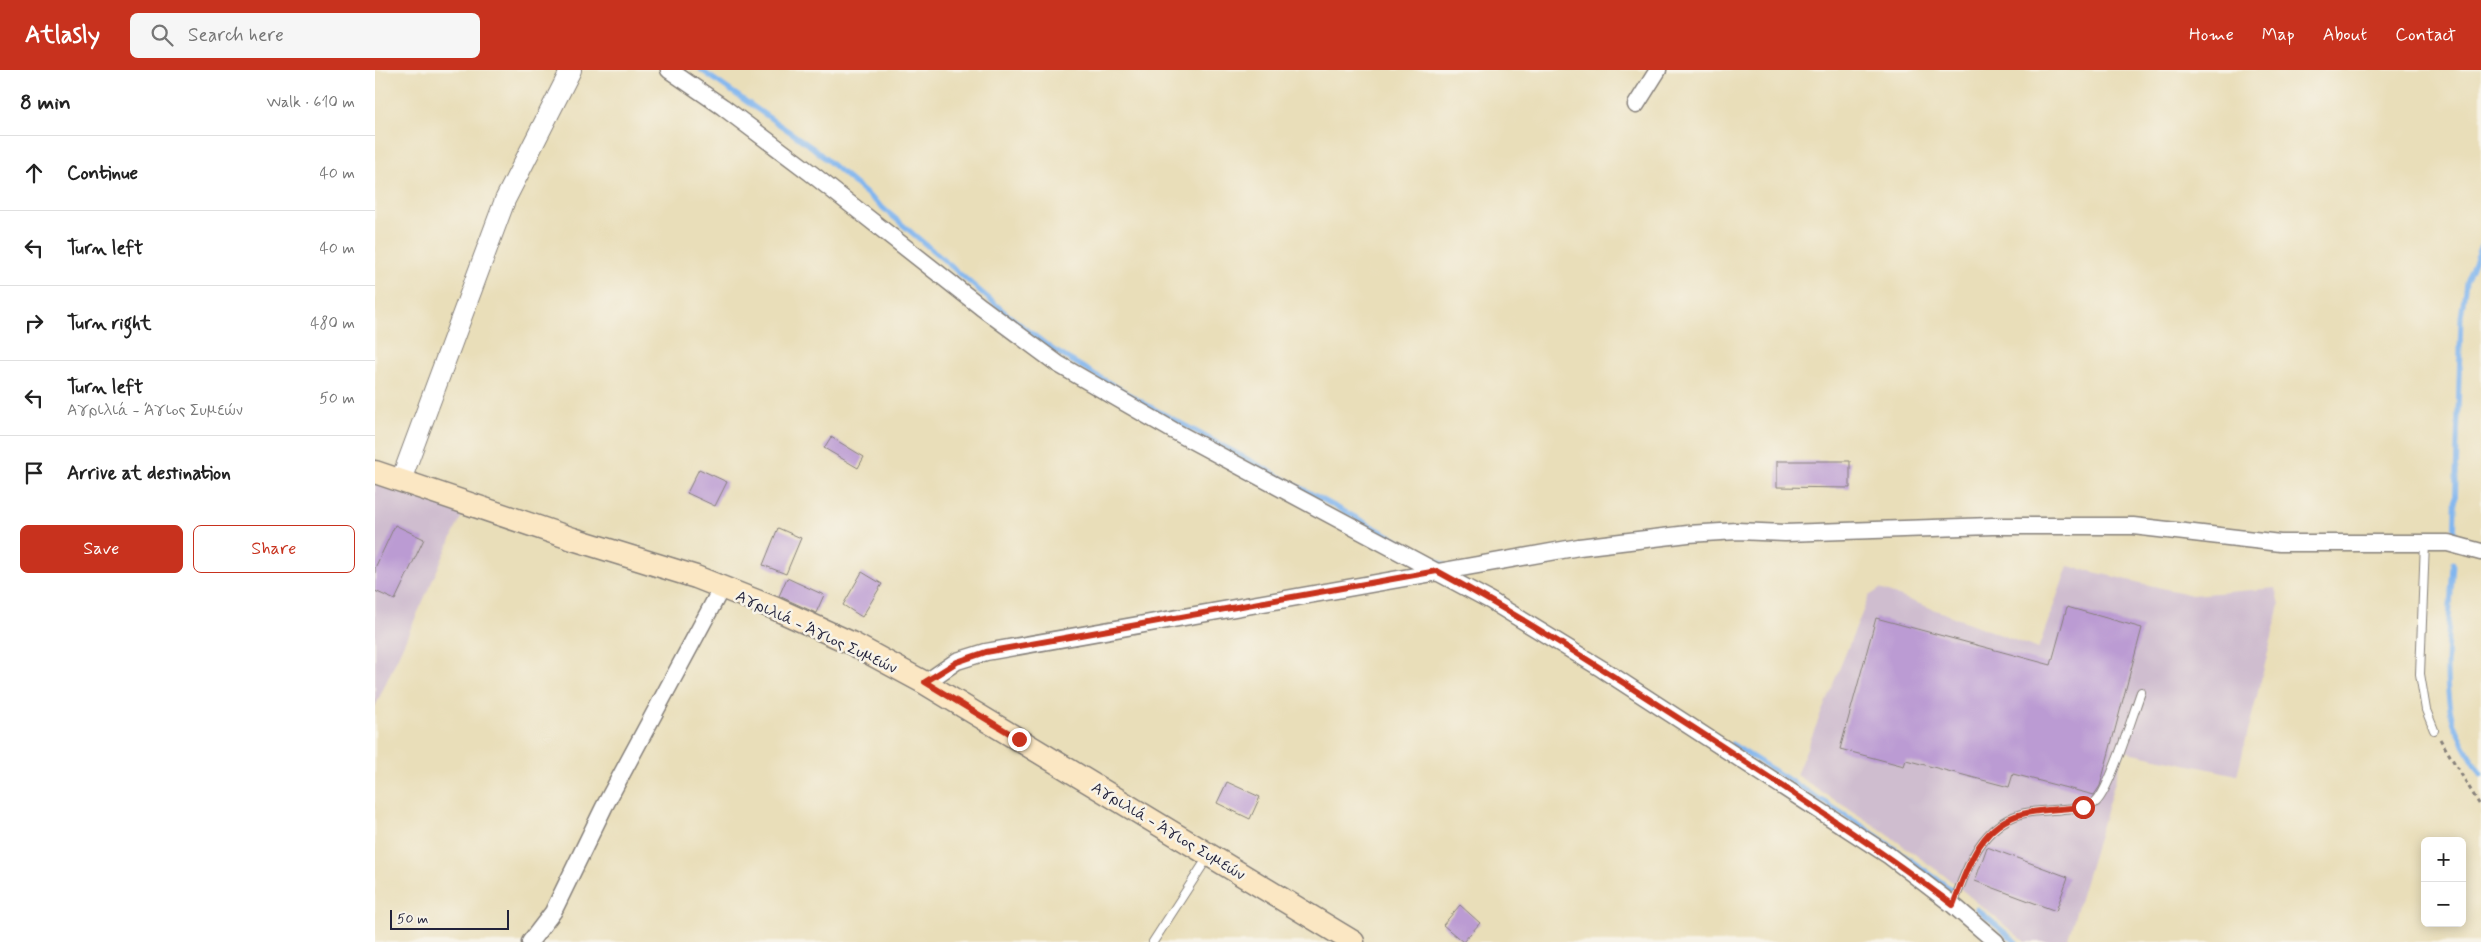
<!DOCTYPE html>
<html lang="en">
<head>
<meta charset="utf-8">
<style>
  :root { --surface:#fff; --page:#f6f6f6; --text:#222; --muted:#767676; --line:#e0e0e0; --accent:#c8321e }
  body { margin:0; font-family:Mynerve,sans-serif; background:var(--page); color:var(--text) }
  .controls { position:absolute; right:15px; bottom:15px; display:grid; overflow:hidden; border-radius:8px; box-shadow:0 2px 12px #0003 }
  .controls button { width:45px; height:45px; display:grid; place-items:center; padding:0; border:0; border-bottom:1px solid var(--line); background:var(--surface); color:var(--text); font:25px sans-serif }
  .scale { position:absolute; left:15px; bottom:12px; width:119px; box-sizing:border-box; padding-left:5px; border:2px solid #22223b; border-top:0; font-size:14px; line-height:18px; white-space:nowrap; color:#22223b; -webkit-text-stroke:4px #f7f3e8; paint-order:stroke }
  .stop { position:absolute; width:15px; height:15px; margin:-11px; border:4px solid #c8321e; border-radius:50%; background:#fff }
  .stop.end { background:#c8321e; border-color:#fff; box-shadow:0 1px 5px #0008 }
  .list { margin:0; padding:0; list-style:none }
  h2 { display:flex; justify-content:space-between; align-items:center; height:65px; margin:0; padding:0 20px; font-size:21px }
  h2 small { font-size:16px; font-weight:400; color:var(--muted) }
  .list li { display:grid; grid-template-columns:32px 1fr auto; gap:15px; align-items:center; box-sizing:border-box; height:75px; padding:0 20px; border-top:1px solid var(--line) }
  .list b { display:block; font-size:19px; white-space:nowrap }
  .list p { margin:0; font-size:16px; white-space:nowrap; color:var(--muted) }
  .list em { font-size:16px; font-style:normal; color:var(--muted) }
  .actions { display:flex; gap:10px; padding:15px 20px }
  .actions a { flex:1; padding:11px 0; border:1px solid var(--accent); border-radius:8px; text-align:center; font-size:18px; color:var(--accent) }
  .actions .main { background:var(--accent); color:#fff }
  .icon { flex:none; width:28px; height:28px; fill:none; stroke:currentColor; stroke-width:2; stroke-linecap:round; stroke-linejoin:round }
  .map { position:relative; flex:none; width:2106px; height:872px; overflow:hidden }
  header { display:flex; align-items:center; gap:30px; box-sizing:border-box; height:70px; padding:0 25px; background:var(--accent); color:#fff }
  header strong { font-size:24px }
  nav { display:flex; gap:28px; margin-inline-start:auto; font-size:18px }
  .search { width:350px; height:45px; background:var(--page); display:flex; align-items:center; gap:12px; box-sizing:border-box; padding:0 18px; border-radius:8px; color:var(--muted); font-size:19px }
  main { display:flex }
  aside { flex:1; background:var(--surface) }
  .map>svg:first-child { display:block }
</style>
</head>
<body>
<header>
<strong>Atlasly</strong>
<div class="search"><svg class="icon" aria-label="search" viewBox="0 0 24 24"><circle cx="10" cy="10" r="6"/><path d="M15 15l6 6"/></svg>Search here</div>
<nav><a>Home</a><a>Map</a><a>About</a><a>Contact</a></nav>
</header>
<main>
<aside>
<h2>8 min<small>Walk · 610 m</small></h2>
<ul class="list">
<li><svg class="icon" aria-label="ahead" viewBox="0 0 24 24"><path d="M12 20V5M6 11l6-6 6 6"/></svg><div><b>Continue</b></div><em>40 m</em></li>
<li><svg class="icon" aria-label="left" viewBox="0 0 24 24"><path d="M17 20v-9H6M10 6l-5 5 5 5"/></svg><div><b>Turn left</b></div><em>40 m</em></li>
<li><svg class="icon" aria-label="right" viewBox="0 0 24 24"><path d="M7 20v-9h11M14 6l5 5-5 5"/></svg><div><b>Turn right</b></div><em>480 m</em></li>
<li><svg class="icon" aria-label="left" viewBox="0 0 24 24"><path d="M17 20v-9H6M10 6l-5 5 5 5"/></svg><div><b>Turn left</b><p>Αγριλιά - Άγιος Συμεών</p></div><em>50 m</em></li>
<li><svg class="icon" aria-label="arrive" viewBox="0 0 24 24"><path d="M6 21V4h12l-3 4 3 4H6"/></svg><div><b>Arrive at destination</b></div></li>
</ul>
<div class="actions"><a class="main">Save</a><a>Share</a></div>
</aside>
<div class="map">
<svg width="2106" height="872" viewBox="0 0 2106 872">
  <rect width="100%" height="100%" fill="#f7f3e8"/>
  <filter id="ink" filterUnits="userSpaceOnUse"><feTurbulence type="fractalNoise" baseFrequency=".02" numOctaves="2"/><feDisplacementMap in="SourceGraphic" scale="10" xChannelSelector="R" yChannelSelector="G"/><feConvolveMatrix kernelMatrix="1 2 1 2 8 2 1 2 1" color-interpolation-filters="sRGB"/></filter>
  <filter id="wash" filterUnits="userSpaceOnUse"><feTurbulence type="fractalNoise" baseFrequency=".0096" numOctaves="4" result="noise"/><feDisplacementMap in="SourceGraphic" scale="20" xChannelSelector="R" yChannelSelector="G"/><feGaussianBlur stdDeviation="1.12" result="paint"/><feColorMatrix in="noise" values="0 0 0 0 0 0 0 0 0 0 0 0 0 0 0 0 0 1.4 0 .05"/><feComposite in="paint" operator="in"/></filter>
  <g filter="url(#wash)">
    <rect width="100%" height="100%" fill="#e9deb9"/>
    <path fill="#cfbdcf" d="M0,413l88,30 -88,194z
      M1693,496l124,29 84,-7 4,17 -43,170 -113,-24 -57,191h-42l-80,-66 -65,-47 -84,-54 73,-179 11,-7 158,60z"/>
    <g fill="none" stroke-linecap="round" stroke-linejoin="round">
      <path stroke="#81b6ef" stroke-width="5" d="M326,0l112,78 195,167 44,34 93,55 299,161
        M2079,473l7,-226 5,-35 15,-37
        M2078,493c-2,43 -13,122 1,161 6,17 17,34 27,50
        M1357,674l132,83 87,62
        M1602,839l39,33"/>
    </g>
    <g id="blocks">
      <path fill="#bb9bd3" d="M456,367l33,20 -6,11 -34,-20z
        M1402,391h73v27l-73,-1z
        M324,399l28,13 -12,24 -28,-13z
        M20,455l29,14 -29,61 -20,-9v-23z
        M403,458l23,10 -15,36 -23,-9z
        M487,502l20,12 -20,33 -19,-12z
        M412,508l37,17 -8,18 -37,-17z
        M1692,537l75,21 -42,158 -6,9 -81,-21 -4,13 -103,-27 -2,6 -64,-17 36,-131 175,47z
        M852,712l33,15 -10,22 -33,-16z
        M1612,777l81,30 -12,34 -81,-30z
        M1085,835l20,18 -17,19 -20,-17z"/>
    </g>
  </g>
  <g filter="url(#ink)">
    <use href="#blocks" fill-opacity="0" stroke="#86807a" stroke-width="1"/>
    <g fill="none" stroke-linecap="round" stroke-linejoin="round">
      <g stroke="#86807a" stroke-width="10">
        <path id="service" d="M2050,472l-5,132 6,36 8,20
          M1578,835c14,-37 26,-78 68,-91 13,-4 29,-3 42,-5 10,-1 26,0 33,-7 14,-13 37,-88 45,-110
          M778,872l55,-85"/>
      </g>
      <g stroke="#86807a" stroke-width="19">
        <path id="minor" d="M294,0l54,37 89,67 169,133 77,57 116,67 317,170 111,68 286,186 65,50 43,37
          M1261,35l22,-35
          M550,613l32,-22 29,-9 593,-105 109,-13 49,-3 48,2 207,-7h141l147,17h168l33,9
          M155,872l23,-30 51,-105 118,-220"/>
      </g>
      <g stroke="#86807a" stroke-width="22">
        <path id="tertiary" d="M26,410l104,-280 66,-130"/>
      </g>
      <g stroke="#86807a" stroke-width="25">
        <path id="secondary" d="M0,402l198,67 123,38 78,31 77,35 74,40 428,259"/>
      </g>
      <path stroke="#86807a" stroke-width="3" stroke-dasharray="4 4" stroke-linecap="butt" d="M2065,669l41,68"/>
      <use href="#service" stroke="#fff" stroke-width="8"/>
      <use href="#minor" stroke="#fff" stroke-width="16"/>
      <use href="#tertiary" stroke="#fff" stroke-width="20"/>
      <use href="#secondary" stroke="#fbe7c3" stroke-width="22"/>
    </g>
  </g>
  <g fill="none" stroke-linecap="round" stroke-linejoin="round" filter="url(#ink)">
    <path stroke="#c8321e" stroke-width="6" d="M644,669l-94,-57 32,-20 29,-10 451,-81c98,53 190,114 283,174 79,52 158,103 233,160 14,-36 26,-80 69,-91 19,-5 41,-5 61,-7"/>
  </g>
  <g text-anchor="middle" stroke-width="5" stroke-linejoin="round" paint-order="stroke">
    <g font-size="16" fill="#22223b" stroke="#f7f3e8">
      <text transform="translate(442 561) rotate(25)" y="6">Αγριλιά - Άγιος Συμεών</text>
      <text transform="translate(794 760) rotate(31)" y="6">Αγριλιά - Άγιος Συμεών</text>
    </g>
  </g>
</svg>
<div class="controls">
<button>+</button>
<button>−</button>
</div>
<div class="scale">50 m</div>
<div class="stop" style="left:1708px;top:737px"></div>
<div class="stop end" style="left:644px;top:669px"></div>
</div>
</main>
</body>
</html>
